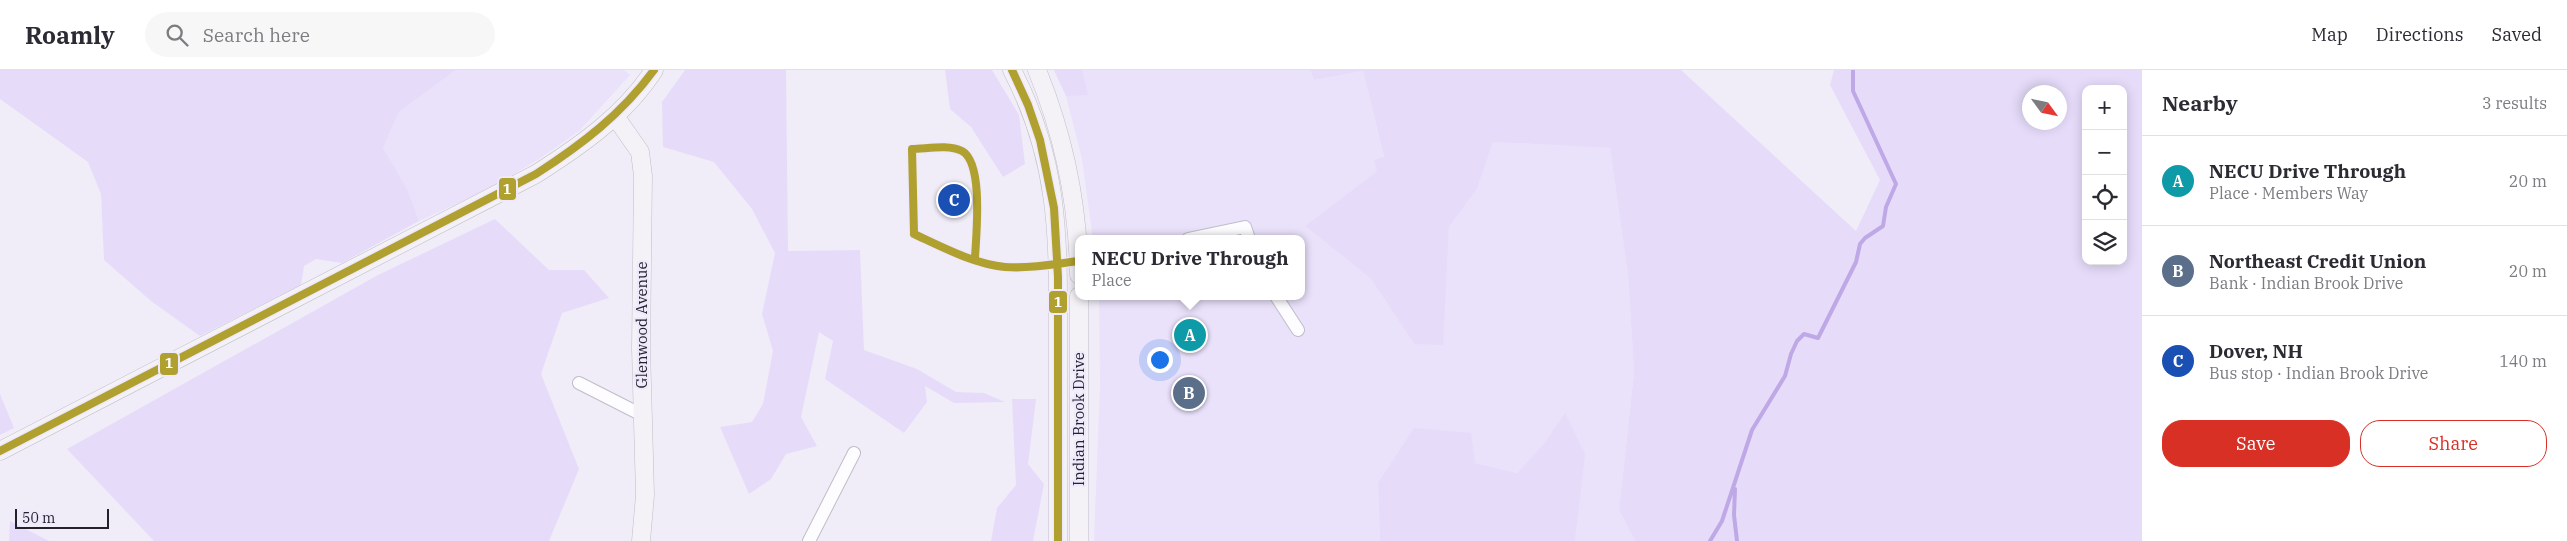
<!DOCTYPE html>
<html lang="en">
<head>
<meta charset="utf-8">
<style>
  :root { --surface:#fff; --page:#f7f7f7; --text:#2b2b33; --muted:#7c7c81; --line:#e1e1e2; --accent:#d93025 }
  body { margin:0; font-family:"IBM Plex Serif",serif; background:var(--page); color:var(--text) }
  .controls { position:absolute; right:15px; top:15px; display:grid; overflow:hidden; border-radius:10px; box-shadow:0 2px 12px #0003 }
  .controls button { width:45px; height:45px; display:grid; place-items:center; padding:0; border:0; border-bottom:1px solid var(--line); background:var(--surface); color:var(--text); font:25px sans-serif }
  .compass { position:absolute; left:2022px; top:15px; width:45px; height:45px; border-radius:50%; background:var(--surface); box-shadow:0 2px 12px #0003; rotate:123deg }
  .scale { position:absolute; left:15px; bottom:12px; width:94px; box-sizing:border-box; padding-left:5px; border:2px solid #25212c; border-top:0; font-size:14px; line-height:18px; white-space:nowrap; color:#25212c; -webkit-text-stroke:4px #efe9fc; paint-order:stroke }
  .you { position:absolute; left:1159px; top:289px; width:18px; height:18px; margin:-12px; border:4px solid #fff; border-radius:50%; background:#1a73e8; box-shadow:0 0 0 8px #1a73e833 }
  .badge { display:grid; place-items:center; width:32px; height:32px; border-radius:50%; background:var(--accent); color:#fff; font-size:16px; font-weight:700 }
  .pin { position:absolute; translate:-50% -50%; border:2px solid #fff; box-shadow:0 1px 5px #0006 }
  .popup { position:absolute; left:1075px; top:165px; width:230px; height:65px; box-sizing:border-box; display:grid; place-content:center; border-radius:10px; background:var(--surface); filter:drop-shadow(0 1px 4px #0005); font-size:16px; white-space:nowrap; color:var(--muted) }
  .popup b { font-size:19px; color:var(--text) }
  .popup::after { content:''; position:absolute; left:50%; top:100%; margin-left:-10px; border:10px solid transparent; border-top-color:var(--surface) }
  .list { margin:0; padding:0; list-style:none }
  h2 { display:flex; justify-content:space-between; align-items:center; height:65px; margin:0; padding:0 20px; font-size:21px }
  h2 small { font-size:16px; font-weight:400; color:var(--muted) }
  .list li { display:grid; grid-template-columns:32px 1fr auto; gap:15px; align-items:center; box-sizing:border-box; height:90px; padding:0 20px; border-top:1px solid var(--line) }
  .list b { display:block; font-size:19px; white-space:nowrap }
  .list p { margin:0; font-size:16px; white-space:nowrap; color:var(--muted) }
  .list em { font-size:16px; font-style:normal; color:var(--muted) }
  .actions { display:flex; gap:10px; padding:15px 20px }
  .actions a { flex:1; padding:11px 0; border:1px solid var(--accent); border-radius:20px; text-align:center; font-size:18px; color:var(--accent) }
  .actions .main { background:var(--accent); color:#fff }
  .icon { flex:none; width:28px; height:28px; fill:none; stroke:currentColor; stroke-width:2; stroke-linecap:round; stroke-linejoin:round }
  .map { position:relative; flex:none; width:2142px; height:471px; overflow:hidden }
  header { display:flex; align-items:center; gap:30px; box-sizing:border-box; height:70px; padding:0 25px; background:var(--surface); border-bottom:1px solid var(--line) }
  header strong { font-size:24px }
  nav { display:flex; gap:28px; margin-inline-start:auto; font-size:18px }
  .search { width:350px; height:45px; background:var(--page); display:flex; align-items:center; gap:12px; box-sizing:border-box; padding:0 18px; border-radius:28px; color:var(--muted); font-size:19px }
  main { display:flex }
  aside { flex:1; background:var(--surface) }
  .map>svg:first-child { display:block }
</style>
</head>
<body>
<header>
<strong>Roamly</strong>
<div class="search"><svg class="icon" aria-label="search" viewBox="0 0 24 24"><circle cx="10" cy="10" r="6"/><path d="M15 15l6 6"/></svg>Search here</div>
<nav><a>Map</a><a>Directions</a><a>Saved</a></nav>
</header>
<main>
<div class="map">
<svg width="2142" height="471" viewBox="0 0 2142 471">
  <rect width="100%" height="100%" fill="#f0edf8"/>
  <path fill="#eae1fb" d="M456,0h168l6,5 -51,56 -40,28 -50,30 -70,32 -13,-32 -23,-41 16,-36z
    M1054,0h256l4,10 49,-9 21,87 -7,13 -72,55 66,53 43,65 31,-71 4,-46 28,-38 16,-47 117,6 18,127 6,97 -15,138 16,31h-60l4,-40 -14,-87 -22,31 -26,28 -42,-10 -97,20 2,58h-286l6,-155 -1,-90h202v-57h-208l-11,-80 -16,-63z"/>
  <path fill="#e6dcfa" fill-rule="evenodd" d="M0,0h456l-57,42 -16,36 24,41 12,32 -77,42 -26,-4 -12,7 -3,19 -101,51 -49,-35 -47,-41 -3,-66 -13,-32 -88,-63z
    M685,0h101l2,181 72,-1 4,100 53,19 39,23 28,1 21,9 -51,1 -29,-17 2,16 -23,31 -79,-54 8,-38 -14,-9 -18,85 16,29 -31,8 -15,25 -22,15 -29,-67 32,-5 11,-18 10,-53 -11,-37 13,-61 -23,-44 -38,-47 -51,-15 -1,-45z
    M945,0h47l27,45 6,49 -22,13 -32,-50 -21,-18z
    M1054,0h28l6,25 -22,1z
    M1310,0h371l175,161 24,-51 -50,-95 4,-15h308v471h-507l-16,-31 15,-138 -6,-97 -18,-127 -117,-6 -16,47 -28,38 -6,118 -29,-1 -43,-65 -66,-53 72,-55 -3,-11 10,-3 -21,-86 -49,9zM2086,19h37v172h-37zM2030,22h30v30h-30z
    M495,149l54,51h35l25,28 -47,15 -21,61 38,95 -30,72h-395l-87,-92 311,-174z
    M0,324l14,34 -14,7z
    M1012,329h24l-8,65 16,20 -11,57h-42l6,-33 19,-23z
    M1565,343l20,41 -10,87h-195l-2,-58 36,-55 57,5 4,30 42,10 26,-28z
    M10,451l39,20h-40z"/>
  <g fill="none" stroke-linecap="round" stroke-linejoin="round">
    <path stroke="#bea8e5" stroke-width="4" d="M1735,419l-1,26 3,26
      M1710,471l12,-20 30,-91 33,-54 6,-22 6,-13 7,-7 14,4 38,-76 4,-18 5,-6 18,-12 3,-19 10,-23 -43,-93v-21"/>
    <g stroke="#c0bdc8" stroke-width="14">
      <path id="street" d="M1188,169l57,-12 4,12
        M1276,226l22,34
        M579,313l63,32
        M809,471l45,-88"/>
    </g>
    <g stroke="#c0bdc8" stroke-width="19">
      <path id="secondary" d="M1012,0c50,96 46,177 46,281 0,63 0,127 0,190
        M1037,0c27,66 41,133 42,205
        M615,46l25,36 3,24 -2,172 4,147 -4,46
        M0,381l536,-277c44,-28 89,-59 118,-104
        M1079,471v-245"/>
    </g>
    <use href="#street" stroke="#fdfcfe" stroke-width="12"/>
    <use href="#secondary" stroke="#f4f2f7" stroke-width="18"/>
    <g stroke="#efe9fc" stroke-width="11">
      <path id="bus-1" d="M1012,0l16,35 12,35 14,68 4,69v264
        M912,79c14,0 36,-5 50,2 22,12 14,85 13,107
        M912,79l2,85
        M914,164c28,13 60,30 91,33 24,2 50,-3 74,-6
        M0,381l536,-277c45,-29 86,-60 118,-104"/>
    </g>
    <use href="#bus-1" stroke="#afa030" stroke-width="8"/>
  </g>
  <g text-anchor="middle" stroke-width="4.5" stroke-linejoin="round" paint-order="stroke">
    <g font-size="15" fill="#25212c" stroke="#efe9fc">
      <text transform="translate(642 255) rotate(-90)" y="5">Glenwood Avenue</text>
      <text transform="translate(1079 349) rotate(-90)" y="5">Indian Brook Drive</text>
    </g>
  </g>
  <g stroke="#efe9fc" stroke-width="2">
    <rect x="498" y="107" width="19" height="24" rx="5" fill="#afa030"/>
    <rect x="1048" y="220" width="20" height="24" rx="5" fill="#afa030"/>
    <rect x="159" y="282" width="20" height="24" rx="5" fill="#afa030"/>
  </g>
  <g font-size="14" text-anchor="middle" font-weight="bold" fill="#fff">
    <text x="507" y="124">1</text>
    <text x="1058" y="237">1</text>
    <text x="169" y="298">1</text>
  </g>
</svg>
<div class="controls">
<button>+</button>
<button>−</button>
<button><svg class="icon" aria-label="locate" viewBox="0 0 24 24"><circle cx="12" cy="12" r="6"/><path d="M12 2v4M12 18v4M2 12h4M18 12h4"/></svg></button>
<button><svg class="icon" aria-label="layers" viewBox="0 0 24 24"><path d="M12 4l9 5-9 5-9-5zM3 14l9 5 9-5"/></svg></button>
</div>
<svg class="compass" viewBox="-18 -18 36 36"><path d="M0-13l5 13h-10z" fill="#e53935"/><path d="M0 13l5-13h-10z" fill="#7c7c81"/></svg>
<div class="scale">50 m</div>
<div class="you"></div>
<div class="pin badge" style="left:1190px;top:265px;background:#0f9aa8">A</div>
<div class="popup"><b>NECU Drive Through</b>Place</div>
<div class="pin badge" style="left:1189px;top:323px;background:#5c6f8a">B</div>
<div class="pin badge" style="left:954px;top:130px;background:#1a4fb4">C</div>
</div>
<aside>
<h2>Nearby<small>3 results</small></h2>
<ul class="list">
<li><span class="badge" style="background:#0f9aa8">A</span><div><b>NECU Drive Through</b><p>Place · Members Way</p></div><em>20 m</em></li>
<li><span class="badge" style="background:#5c6f8a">B</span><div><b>Northeast Credit Union</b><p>Bank · Indian Brook Drive</p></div><em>20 m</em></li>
<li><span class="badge" style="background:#1a4fb4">C</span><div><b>Dover, NH</b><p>Bus stop · Indian Brook Drive</p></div><em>140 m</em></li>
</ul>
<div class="actions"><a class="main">Save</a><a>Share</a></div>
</aside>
</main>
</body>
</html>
